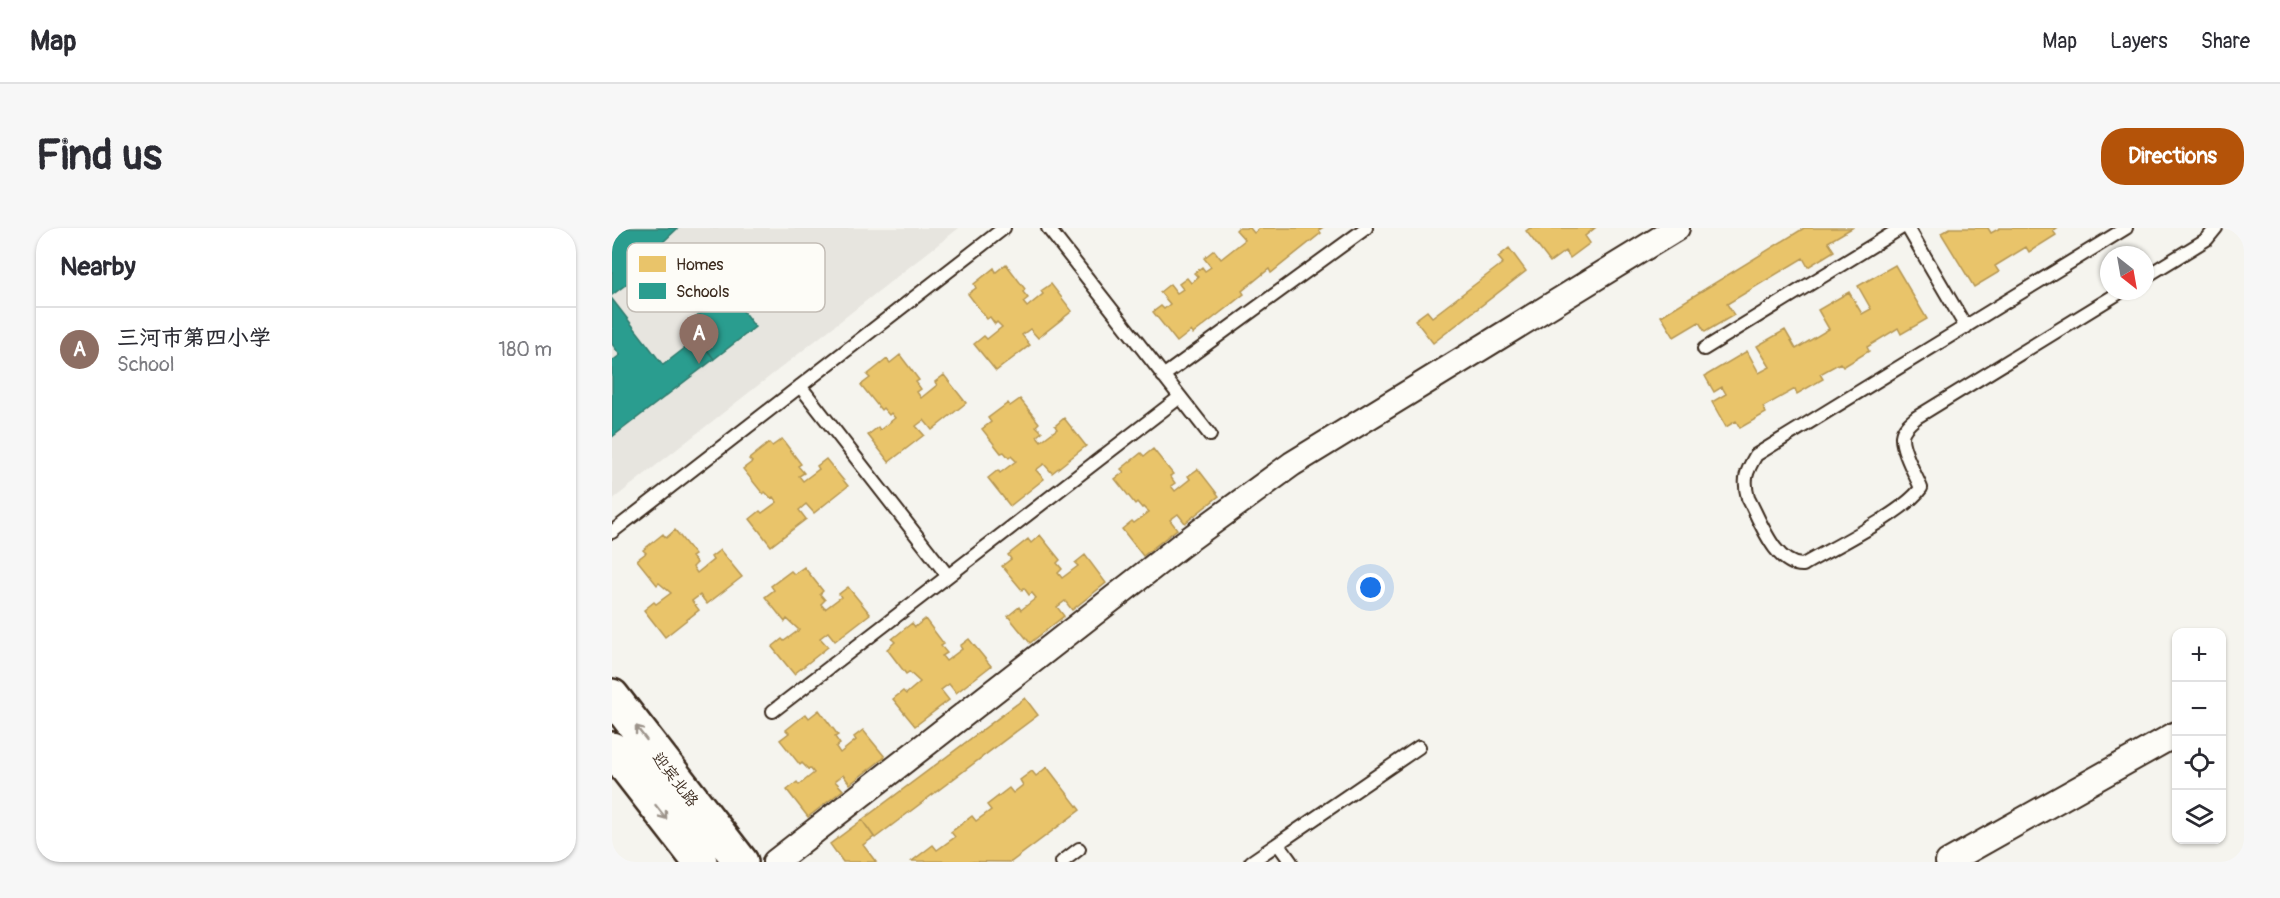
<!DOCTYPE html>
<html lang="en">
<head>
<meta charset="utf-8">
<style>
  :root { --surface:#fff; --page:#f7f7f7; --text:#2b2b33; --muted:#7c7c81; --line:#e1e1e2; --accent:#b45309 }
  body { margin:0; font-family:Pangolin,"LXGW WenKai TC",sans-serif; background:var(--page); color:var(--text) }
  .controls { position:absolute; right:18px; bottom:18px; display:grid; overflow:hidden; border-radius:12px; box-shadow:0 2px 4px #0004 }
  .controls button { width:54px; height:54px; display:grid; place-items:center; padding:0; border:0; border-bottom:2px solid var(--line); background:var(--surface); color:var(--text); font:30px sans-serif }
  .compass { position:absolute; left:1488px; top:18px; width:54px; height:54px; border-radius:50%; background:var(--surface); box-shadow:0 2px 4px #0004; rotate:149deg }
  .you { position:absolute; left:759px; top:360px; width:21px; height:21px; margin:-15px; border:4px solid #fff; border-radius:50%; background:#1a73e8; box-shadow:0 0 0 9px #1a73e833 }
  .badge { display:grid; place-items:center; width:39px; height:39px; border-radius:50%; background:var(--accent); color:#fff; font-size:20px; font-weight:700 }
  .pin { position:absolute; translate:-50% -50px; filter:drop-shadow(0 2px 3px #0008) }
  .pin::after { content:''; position:absolute; top:32px; width:21px; height:18px; background:inherit; clip-path:polygon(0 0,100% 0,50% 100%) }
  .list { margin:0; padding:0; list-style:none }
  h2 { display:flex; justify-content:space-between; align-items:center; height:78px; margin:0; padding:0 24px; font-size:26px }
  h2 small { font-size:20px; font-weight:400; color:var(--muted) }
  .list li { display:grid; grid-template-columns:39px 1fr auto; gap:18px; align-items:center; box-sizing:border-box; height:84px; padding:0 24px; border-top:2px solid var(--line) }
  .list b { display:block; font-size:22px; white-space:nowrap }
  .list p { margin:0; font-size:20px; white-space:nowrap; color:var(--muted) }
  .list em { font-size:20px; font-style:normal; color:var(--muted) }
  .icon { flex:none; width:33px; height:33px; fill:none; stroke:currentColor; stroke-width:2; stroke-linecap:round; stroke-linejoin:round }
  .map { position:relative; flex:none; width:1632px; height:634px; overflow:hidden; border-radius:24px }
  header { display:flex; align-items:center; gap:36px; box-sizing:border-box; height:84px; padding:0 30px; background:var(--surface); border-bottom:2px solid var(--line) }
  header strong { font-size:28px }
  nav { display:flex; gap:33px; margin-inline-start:auto; font-size:21px }
  .intro { display:flex; align-items:center; justify-content:space-between; box-sizing:border-box; height:144px; padding:0 36px }
  h1 { margin:0; font-size:42px }
  .button { padding:15px 27px; border-radius:24px; background:var(--accent); color:#fff; font-size:21px; font-weight:700 }
  main { display:flex; gap:36px; padding:0 36px }
  aside { flex:1; background:var(--surface); border-radius:24px; box-shadow:0 2px 4px #0004 }
  .map>svg:first-child { display:block }
</style>
</head>
<body>
<header>
<strong>Map</strong>
<nav><a>Map</a><a>Layers</a><a>Share</a></nav>
</header>
<div class="intro"><h1>Find us</h1><a class="button">Directions</a></div>
<main>
<aside>
<h2>Nearby<small></small></h2>
<ul class="list">
<li><span class="badge" style="background:#8d6e63">A</span><div><b>三河市第四小学</b><p>School</p></div><em>180 m</em></li>
</ul>
</aside>
<div class="map">
<svg width="1632" height="634" viewBox="0 0 1632 634">
  <rect width="100%" height="100%" fill="#f5f4ee"/>
  <filter id="ink" filterUnits="userSpaceOnUse"><feTurbulence type="fractalNoise" baseFrequency=".0167" numOctaves="2"/><feDisplacementMap in="SourceGraphic" scale="12" xChannelSelector="R" yChannelSelector="G"/><feConvolveMatrix kernelMatrix="1 2 1 2 8 2 1 2 1" color-interpolation-filters="sRGB"/></filter>
  <g filter="url(#ink)">
    <path fill="#e7e5df" d="M0,0h347l-347,272z"/>
    <path fill="#e9c46a" stroke="#b59653" stroke-width="1.5" d="M626,0h12l4,5 6,-5h62l-3,2 2,3 -50,40 -2,-4 -27,22 2,3 -51,40 -2,-3 -14,11 -24,-30 8,-6 3,3 6,-5 -10,-12 10,-8 7,9 6,-4 -4,-5 8,-6 4,5 7,-6 -4,-4 8,-6 3,4 6,-4 -7,-9 10,-8 7,9 24,-19 -9,-10z
      M918,0h65l-10,8 5,7 -20,15 -5,-7 -15,11 -24,-31z
      M1192,0h48l-24,14 6,9 -26,16 -5,-9 -76,46 7,11 -29,17 -6,-10 -25,15 -13,-21z
      M1338,0h38l3,5 9,-5h57l-4,3 3,4 -27,17 -3,-5 -31,19 4,6 -25,15 -33,-54z
      M897,20l17,23 -93,72 -18,-23 12,-9 5,6 71,-54 -5,-6z
      M394,36l19,25 -2,3 5,6 -5,4 4,5 16,-13 -2,-3 10,-7 21,27 -34,27 -8,-9 -8,6 8,10 -34,26 -22,-27 10,-8 3,3 15,-12 -5,-5 -2,2 -5,-7 -3,2 -19,-25 8,-6 -2,-4 20,-16 2,4z
      M1283,37l32,54 -26,15 -3,-6 -31,19 2,4 -26,16 -3,-4 -20,11 3,5 -26,15 -2,-5 -32,18 3,6 -26,15 -4,-7 -10,6 -14,-25 14,-8 -4,-7 -8,5 -9,-16 42,-25 12,22 11,-6 -13,-21 28,-16 11,19 33,-20 -11,-19 31,-18 13,22 9,-5 -13,-23z
      M288,127l19,25 -3,2 5,7 -4,3 4,6 16,-13 -2,-3 9,-7 22,28 -34,27 -8,-10 -8,6 8,9 -35,27 -21,-27 10,-8 2,3 15,-12 -4,-5 -2,2 -6,-7 -2,2 -20,-25 9,-7 -3,-3 20,-16 3,4z
      M408,171l19,24 -3,3 6,6 -5,4 4,5 16,-12 -2,-3 9,-8 22,28 -34,27 -8,-9 -8,6 8,9 -34,27 -22,-28 10,-8 2,3 16,-12 -5,-5 -2,2 -5,-6 -3,1 -19,-24 9,-7 -3,-4 20,-15 2,3z
      M170,211l19,25 -3,2 6,7 -5,3 4,5 16,-12 -2,-3 9,-7 22,27 -34,27 -8,-9 -7,6 7,9 -35,27 -21,-27 10,-8 2,2 15,-11 -4,-5 -2,1 -6,-6 -2,2 -20,-25 9,-7 -3,-3 20,-16 3,3z
      M541,221l20,25 -3,2 5,7 -4,3 4,5 15,-12 -2,-3 10,-7 21,27 -34,27 -7,-9 -8,6 7,9 -34,27 -21,-27 10,-8 2,2 15,-11 -5,-5 -2,1 -5,-6 -2,2 -20,-25 9,-7 -3,-3 20,-16 3,3z
      M63,302l20,25 -3,2 5,6 -4,4 4,6 16,-13 -2,-3 9,-7 22,27 -35,27 -7,-9 -8,6 7,9 -34,27 -21,-27 10,-8 2,2 15,-11 -12,-10 -2,2 -20,-25 9,-7 -3,-3 20,-16 3,4z
      M428,307l20,25 -3,3 5,6 -4,4 4,5 16,-12 -3,-3 10,-8 21,28 -34,27 -7,-9 -8,6 7,9 -34,27 -22,-27 11,-9 2,3 15,-12 -4,-5 -3,2 -5,-7 -2,2 -20,-24 9,-7 -3,-4 20,-16 3,4z
      M192,339l19,24 -3,3 5,6 -4,4 4,5 16,-12 -2,-3 9,-7 22,27 -35,27 -7,-9 -8,6 8,9 -34,27 -22,-27 10,-8 2,2 15,-11 -12,-11 -2,3 -20,-25 9,-7 -3,-4 20,-15 3,3z
      M313,391l19,25 -3,2 6,7 -5,3 4,5 16,-12 -2,-3 9,-7 22,27 -35,27 -7,-9 -8,6 8,10 -34,26 -22,-27 10,-8 3,3 14,-12 -11,-10 -3,2 -19,-25 8,-7 -3,-3 20,-16 3,4z
      M413,470l13,17 -163,123 -13,-18z
      M207,482l19,25 -3,2 5,7 -4,3 4,6 16,-13 -2,-3 9,-7 22,27 -35,27 -7,-9 -8,6 8,9 -35,27 -21,-27 10,-8 2,3 15,-12 -4,-5 -2,1 -6,-6 -2,2 -20,-25 9,-7 -3,-3 20,-16 3,4z
      M435,539l33,43 -69,52 -99,-1 21,-16 4,5 18,-13 -4,-5 21,-16 4,5 15,-11 -4,-5 22,-17 4,5 10,-8 -3,-5 12,-9 4,5z
      M250,592l12,17 -11,8 13,17h-33l-13,-18z"/>
    <path fill="#2a9d8f" stroke="#2f7a6d" stroke-width="1.5" d="M0,0h66l-16,15 7,9 -57,43z
      M117,64l26,35 -41,32 -27,-35z
      M0,71l51,66 35,-27 16,21 -102,78v-76l8,-6 -8,-11z"/>
    <g fill="none" stroke-linecap="round" stroke-linejoin="round">
      <g stroke="#3b2a1e" stroke-width="16">
        <path id="service" d="M436,0l162,207
          M1296,0l58,99
          M1533,49l62,-38 9,-11
          M1510,63l-205,126c-6,5 -14,11 -15,19 -1,13 14,40 19,52 -17,25 -89,60 -118,77 -28,1 -43,-45 -55,-67 -5,-19 -2,-26 8,-43l370,-227
          M1092,121l197,-121
          M551,148l203,-148
          M188,158l148,190
          M0,304l392,-304
          M161,483l407,-314
          M666,616l13,18
          M450,634l17,-13
          M639,634l168,-115"/>
      </g>
      <g stroke="#3b2a1e" stroke-width="28">
        <path id="minor" d="M163,634l405,-316 112,-82 385,-236
          M1336,634l228,-128"/>
      </g>
      <g stroke="#3b2a1e" stroke-width="38">
        <path id="secondary" d="M0,468l129,166
          M0,521l88,113"/>
      </g>
      <use href="#service" stroke="#fdfcf7" stroke-width="12"/>
      <use href="#minor" stroke="#fdfcf7" stroke-width="24"/>
      <use href="#secondary" stroke="#fdfcf7" stroke-width="33"/>
    </g>
    <defs><path id="oneway-shaft" d="M-6 0H5M1.5-3L5.5 0L1.5 3" fill="none" stroke-width="1.6" stroke-linecap="round" stroke-linejoin="round" transform="scale(1.5)"/></defs>
    <g stroke="#9c938a">
      <use href="#oneway-shaft" transform="translate(29 505) rotate(-128)"/>
      <use href="#oneway-shaft" transform="translate(49 584) rotate(52)"/>
    </g>
  </g>
  <g text-anchor="middle" stroke-width="6" stroke-linejoin="round" paint-order="stroke">
    <g font-size="16" fill="#3b2a1e" stroke="#fdfcf7">
      <text transform="translate(64 551) rotate(52)" y="6">迎宾北路</text>
    </g>
  </g>
  <rect x="15" y="15" width="198" height="69" rx="9" fill="#fdfcf7" stroke="#c3bdb6" stroke-width="1.5"/>
  <rect x="27" y="28" width="27" height="16" fill="#e9c46a"/>
  <rect x="27" y="55" width="27" height="16" fill="#2a9d8f"/>
  <g font-size="16" fill="#3b2a1e">
    <text x="64" y="42">Homes</text>
    <text x="64" y="69">Schools</text>
  </g>
</svg>
<div class="controls">
<button>+</button>
<button>−</button>
<button><svg class="icon" aria-label="locate" viewBox="0 0 24 24"><circle cx="12" cy="12" r="6"/><path d="M12 2v4M12 18v4M2 12h4M18 12h4"/></svg></button>
<button><svg class="icon" aria-label="layers" viewBox="0 0 24 24"><path d="M12 4l9 5-9 5-9-5zM3 14l9 5 9-5"/></svg></button>
</div>
<svg class="compass" viewBox="-18 -18 36 36"><path d="M0-13l5 13h-10z" fill="#e53935"/><path d="M0 13l5-13h-10z" fill="#7c7c81"/></svg>
<div class="you"></div>
<div class="pin badge" style="left:87px;top:136px;background:#8d6e63">A</div>
</div>
</main>
</body>
</html>
